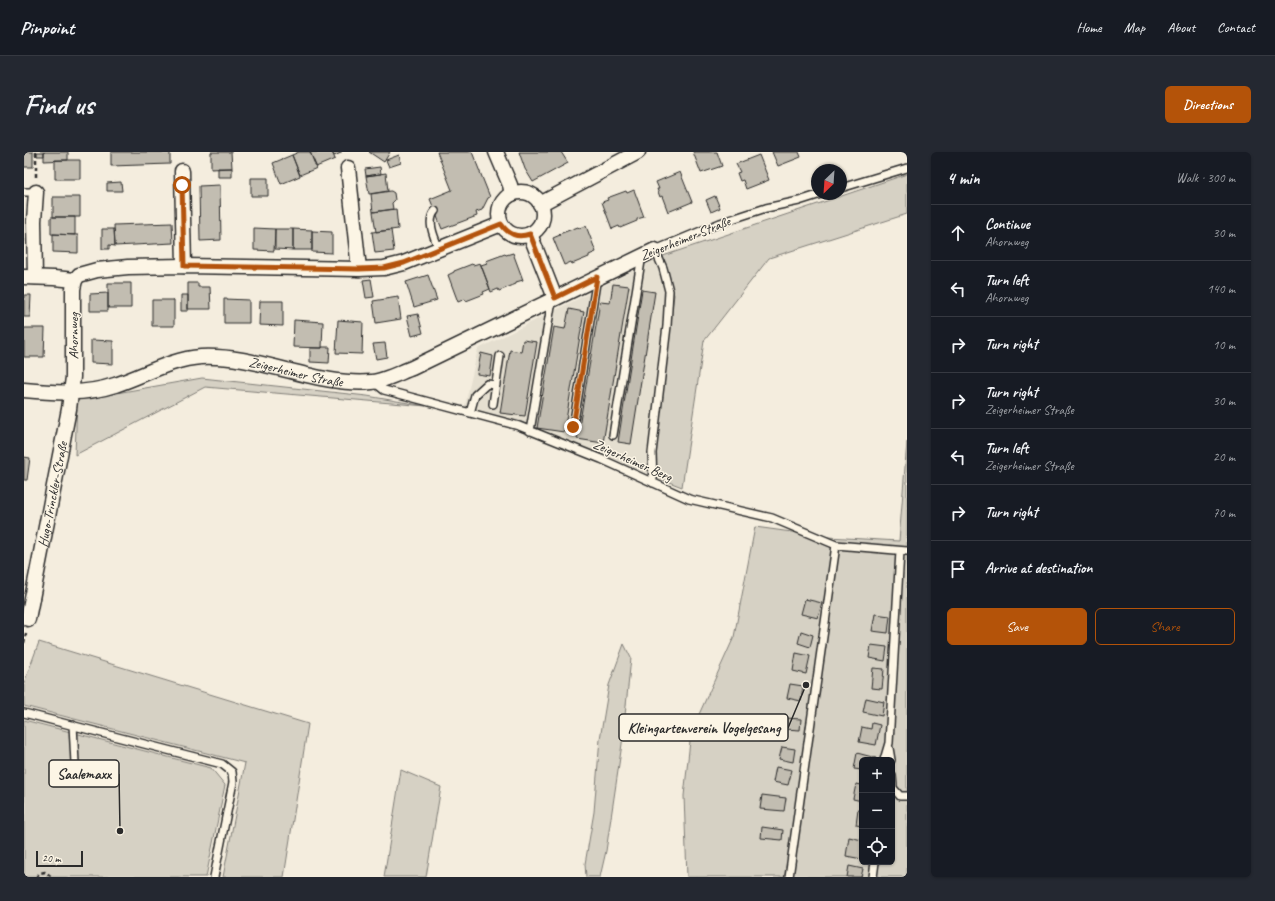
<!DOCTYPE html>
<html lang="en">
<head>
<meta charset="utf-8">
<style>
  :root { --surface:#171b24; --page:#242831; --text:#f1f3f6; --muted:#9ea1a6; --line:#363941; --accent:#b45309 }
  body { margin:0; font-family:Caveat,sans-serif; background:var(--page); color:var(--text) }
  .controls { position:absolute; right:12px; bottom:12px; display:grid; overflow:hidden; border-radius:6px; box-shadow:0 1px 3px #0004 }
  .controls button { width:36px; height:36px; display:grid; place-items:center; padding:0; border:0; border-bottom:1px solid var(--line); background:var(--surface); color:var(--text); font:20px sans-serif }
  .compass { position:absolute; left:787px; top:12px; width:36px; height:36px; border-radius:50%; background:var(--surface); box-shadow:0 1px 3px #0004; rotate:205deg }
  .scale { position:absolute; left:12px; bottom:10px; width:47px; box-sizing:border-box; padding-left:4px; border:2px solid #2b2b2b; border-top:0; font-size:11px; line-height:14px; white-space:nowrap; color:#2b2b2b; -webkit-text-stroke:3px #fcf5e5; paint-order:stroke }
  .stop { position:absolute; width:12px; height:12px; margin:-9px; border:3px solid #b45309; border-radius:50%; background:#fff }
  .stop.end { background:#b45309; border-color:#fff; box-shadow:0 1px 4px #0008 }
  .list { margin:0; padding:0; list-style:none }
  h2 { display:flex; justify-content:space-between; align-items:center; height:52px; margin:0; padding:0 16px; font-size:17px }
  h2 small { font-size:13px; font-weight:400; color:var(--muted) }
  .list li { display:grid; grid-template-columns:26px 1fr auto; gap:12px; align-items:center; box-sizing:border-box; height:56px; padding:0 16px; border-top:1px solid var(--line) }
  .list b { display:block; font-size:15px; white-space:nowrap }
  .list p { margin:0; font-size:13px; white-space:nowrap; color:var(--muted) }
  .list em { font-size:13px; font-style:normal; color:var(--muted) }
  .actions { display:flex; gap:8px; padding:12px 16px }
  .actions a { flex:1; padding:9px 0; border:1px solid var(--accent); border-radius:6px; text-align:center; font-size:14px; color:var(--accent) }
  .actions .main { background:var(--accent); color:#fff }
  .icon { flex:none; width:22px; height:22px; fill:none; stroke:currentColor; stroke-width:2; stroke-linecap:round; stroke-linejoin:round }
  .map { position:relative; flex:none; width:883px; height:725px; overflow:hidden; border-radius:6px }
  header { display:flex; align-items:center; gap:24px; box-sizing:border-box; height:56px; padding:0 20px; background:var(--surface); border-bottom:1px solid var(--line) }
  header strong { font-size:19px }
  nav { display:flex; gap:22px; margin-inline-start:auto; font-size:14px }
  .intro { display:flex; align-items:center; justify-content:space-between; box-sizing:border-box; height:96px; padding:0 24px }
  h1 { margin:0; font-size:28px }
  .button { padding:10px 18px; border-radius:6px; background:var(--accent); color:#fff; font-size:14px; font-weight:700 }
  main { display:flex; gap:24px; padding:0 24px }
  aside { flex:1; background:var(--surface); border-radius:6px; box-shadow:0 1px 3px #0004 }
  .map>svg:first-child { display:block }
</style>
</head>
<body>
<header>
<strong>Pinpoint</strong>
<nav><a>Home</a><a>Map</a><a>About</a><a>Contact</a></nav>
</header>
<div class="intro"><h1>Find us</h1><a class="button">Directions</a></div>
<main>
<div class="map">
<svg width="883" height="725" viewBox="0 0 883 725">
  <rect width="100%" height="100%" fill="#f4edde"/>
  <filter id="ink" filterUnits="userSpaceOnUse"><feTurbulence type="fractalNoise" baseFrequency=".025" numOctaves="2"/><feDisplacementMap in="SourceGraphic" scale="8" xChannelSelector="R" yChannelSelector="G"/><feConvolveMatrix kernelMatrix="1 2 1 2 8 2 1 2 1" color-interpolation-filters="sRGB"/></filter>
  <g filter="url(#ink)">
    <path fill="#e5dfd0" d="M639,104l11,39 -26,179 -129,-49 -55,-15 14,-61z"/>
    <path fill="#d6d1c4" stroke="#807e78" fill-rule="evenodd" d="M883,22v40l-138,44 -65,83 -22,146 -34,-13 26,-179 -11,-39z
      M178,226l165,18 59,10 -221,-19 -130,68 2,-55z
      M883,290v435h-220l-3,-81 7,-64 43,-95 21,-110 73,10 71,4zM838,608h30v102h-30z
      M15,490l269,82 -24,153h-61l22,-114 -221,-57v-23z
      M600,492l7,14 -9,86 -16,107 -6,26h-14l-1,-13 9,-52 6,-73 9,-54z
      M0,568l187,48 14,17 -19,92h-182z
      M377,618l40,17 -15,90h-42z"/>
    <path fill="#c2bdb1" stroke="#2b2b2b" d="M0,0h9v15h-9z
      M13,0h7v4h-7z
      M20,0h24v8l-24,1z
      M87,0h59v12l-59,2z
      M187,0h20l1,16 -21,1z
      M275,0h11l7,16 -17,7 -8,-20z
      M286,0h22l3,7 -19,8z
      M308,0h9v1l-7,3z
      M345,0h21l-6,10z
      M413,0h35l18,45 -2,1 -6,12 -6,2 1,4 -35,13 -12,-30 22,-9z
      M495,0h42l7,11 -35,19 -8,-13z
      M669,0h24l5,14 -21,7z
      M748,0h27l2,5 -23,9z
      M268,3l8,21 -19,8 -8,-21z
      M375,3l2,8 -12,4 -3,-7z
      M735,3l10,25 -23,9 -3,-9 -3,1 -3,-8 3,-1 -4,-8z
      M31,8h25v19h-25z
      M356,15l1,7 -15,2 -1,-7z
      M194,16h14v9h-14z
      M656,20l12,30 -24,10 -6,-16 -2,1 -3,-8h2l-3,-7z
      M362,21l2,18 -19,3 -3,-18z
      M227,26h17v18h-17z
      M97,30l1,9h-15v-8z
      M196,33l1,55 -21,1 -1,-55z
      M610,38l10,27 -7,2v2l-17,7 -1,-2 -7,3 -10,-27 6,-2 -1,-2 19,-7 1,2z
      M367,39l3,2 1,7 -3,3 1,6 -20,3 -2,-18z
      M691,44l5,12 -9,4 -5,-12z
      M29,45h27v20h-27z
      M372,57l2,20 -22,3 -3,-20z
      M27,65h24v18l-24,-1z
      M148,71l1,20 -58,3 -1,-21z
      M562,74l10,26 -7,3v2l-17,7 -1,-2 -7,3 -11,-27 7,-3 -1,-1 19,-7 1,1z
      M230,76l21,1 -1,22 -20,-1z
      M78,77h12l1,17 -6,-1v4h-7z
      M251,77h18v21l-18,-1z
      M269,77l19,1v20h-19z
      M367,78l3,21 -19,2 -3,-21z
      M288,79l20,1v21l-20,-1z
      M29,82l25,1v18l-25,-1z
      M489,101l10,27 -7,2v2l-17,7 -1,-2 -7,3 -10,-27 6,-2 -1,-2 19,-7 1,1z
      M456,111l10,26 -7,3 1,2 -18,7 -1,-2 -7,3 -10,-27 6,-3v-1l18,-7 1,1z
      M404,123l9,25 -23,7 -8,-25z
      M347,127l3,18 -8,1 -3,-18z
      M84,131h23v25h-23z
      M164,131h10v4h12l1,22h-23z
      M589,132l16,2 -26,157 -26,-4 23,-137 10,1z
      M618,138l13,2 -24,152 -13,-2z
      M84,141v18h-18v-17z
      M0,143h7l-1,22h-6z
      M157,143h7v16h-7z
      M374,145l3,22 -25,4 -3,-22z
      M200,147l25,1v23h-25z
      M128,148h22v26h-22z
      M236,149h23v25l-24,-1z
      M545,157l15,3 -20,120 -27,-4 17,-101 11,2z
      M394,162l5,19 -11,3 -5,-20z
      M270,168l29,2 -1,26 -29,-1z
      M314,168l25,2 -1,32 -26,-1z
      M0,176h21l-1,29h-20z
      M67,188l22,1v23l-22,-1z
      M499,188l14,2 -12,74 -25,-3 10,-63 11,2z
      M361,191l2,14 -11,2 -3,-15z
      M298,195h8l-1,16 -19,-1v-14h12z
      M457,201l12,3 -3,20 -13,-2z
      M0,305l6,1 -3,22h-3z
      M781,447l17,4 -4,15 -17,-4z
      M851,462l15,2 -2,17 -16,-2z
      M777,479l12,4 -3,12 -12,-4z
      M847,493l16,2 -2,14 -16,-3z
      M772,501l14,3 -4,18 -13,-3z
      M849,516l11,1 -2,20 -11,-1z
      M766,532l13,2 -2,15 -14,-3z
      M842,546l18,4 -2,14 -19,-4z
      M762,566l15,1 -1,11 -15,-1z
      M848,571l8,2 -4,20 -17,-3 3,-15 9,2z
      M758,595l13,2 -2,13 -14,-3z
      M833,601l19,5v2h-14v10l-8,-1z
      M752,615l16,3 -4,15 -15,-3z
      M832,632l6,1v16l-9,-2z
      M738,643l24,3 -2,13 -24,-2z
      M834,658l4,1v15l-6,-1z
      M738,675l21,3 -1,10 -21,-2z
      M825,685l13,3v19l-16,-3z
      M825,714l14,3 -2,8h-14z"/>
    <g fill="none" stroke-linecap="round" stroke-linejoin="round">
      <g stroke="#2b2b2b" stroke-width="10">
        <path id="service" d="M817,36l66,-20
          M0,40h12
          M411,59c-9,10 0,28 4,38
          M350,230l10,8 135,36 82,33 88,40 83,19 64,27 71,6
          M469,252l7,-48
          M446,261l5,-18 12,-11 9,1
          M549,275l24,-150
          M506,279l22,-131
          M589,283l29,-180
          M629,331l-1,-30 15,-127 2,-35 -6,-23 -8,-18 65,-27 46,-15 33,-7 22,-7
          M0,561l198,51 10,8 1,10 -19,95
          M49,573l3,57
          M865,596l2,12
          M860,608l5,-17 11,-192
          M868,624l1,12 7,8h7
          M765,725l47,-332
          M849,725l2,-15"/>
      </g>
      <g stroke="#2b2b2b" stroke-width="17">
        <g id="minor">
          <path d="M472,0l14,33 2,9"/>
          <path d="M324,16l11,101"/>
          <path d="M158,19l2,95"/>
          <circle cx="497" cy="62" r="22"/>
          <path d="M516,52l98,-52"/>
          <path d="M506,82l25,64"/>
          <path d="M0,125l30,1 21,2 4,-5 18,-5 31,-3 56,-1 175,3 25,-1 20,-5 97,-39"/>
          <path d="M11,125l-1,-56 2,-29"/>
          <path id="s1" d="M0,238c30,3 61,5 91,-5 28,-9 56,-26 86,-28 58,-3 115,30 171,25 12,-1 29,-10 40,-14l243,-118"/>
          <path id="s2" d="M4,467l41,-210 4,-32v-88l2,-9"/>
        </g>
      </g>
      <path stroke="#2b2b2b" stroke-width="2.5" stroke-dasharray="4 3" stroke-linecap="butt" d="M12,0v25
        M0,491l2,-10
        M12,725l4,-4 5,-1 7,5"/>
      <use href="#service" stroke="#fcf5e5" stroke-width="7"/>
      <use href="#minor" stroke="#fcf5e5" stroke-width="14"/>
    </g>
  </g>
  <g fill="none" stroke-linecap="round" stroke-linejoin="round" filter="url(#ink)">
    <path stroke="#b45309" stroke-width="5" d="M158,33l2,81 175,3 25,-1 20,-5 97,-39c8,11 16,14 29,10l25,64 42,-21 -24,150"/>
  </g>
  <g text-anchor="middle" stroke-width="3" stroke-linejoin="round" paint-order="stroke">
    <g font-size="14" fill="#2b2b2b" stroke="#fcf5e5">
      <text transform="translate(661 86) rotate(-22)" y="5">Zeigerheimer Straße</text>
      <text transform="translate(49 184) rotate(-90)" y="5">Ahornweg</text>
      <text dy="5" stroke="none"><textPath href="#s1" startOffset="279">Zeigerheimer Straße</textPath></text>
      <text transform="translate(609 308) rotate(24)" y="5">Zeigerheimer Berg</text>
      <text dy="5" stroke="none"><textPath href="#s2" startOffset="127">Hugo-Trinckler-Straße</textPath></text>
    </g>
  </g>
  <path fill="none" stroke="#2b2b2b" stroke-width="1.5" d="M782 533L764 576M96 679L95 622"/>
  <g fill="#2b2b2b" stroke="#fcf5e5" stroke-width="1.5">
    <circle cx="782" cy="533" r="4"/>
    <circle cx="96" cy="679" r="4"/>
  </g>
  <g fill="#fcf5e5" stroke="#2b2b2b" stroke-width="1.5">
    <rect x="595" y="562" width="169" height="27" rx="4"/>
    <rect x="25" y="608" width="70" height="27" rx="4"/>
  </g>
  <g font-size="15" text-anchor="middle" font-weight="bold" fill="#2b2b2b">
    <text x="680" y="581">Kleingartenverein Vogelgesang</text>
    <text x="60" y="627">Saalemaxx</text>
  </g>
</svg>
<div class="controls">
<button>+</button>
<button>−</button>
<button><svg class="icon" aria-label="locate" viewBox="0 0 24 24"><circle cx="12" cy="12" r="6"/><path d="M12 2v4M12 18v4M2 12h4M18 12h4"/></svg></button>
</div>
<svg class="compass" viewBox="-18 -18 36 36"><path d="M0-13l5 13h-10z" fill="#e53935"/><path d="M0 13l5-13h-10z" fill="#9ea1a6"/></svg>
<div class="scale">20 m</div>
<div class="stop" style="left:158px;top:33px"></div>
<div class="stop end" style="left:549px;top:275px"></div>
</div>
<aside>
<h2>4 min<small>Walk · 300 m</small></h2>
<ul class="list">
<li><svg class="icon" aria-label="ahead" viewBox="0 0 24 24"><path d="M12 20V5M6 11l6-6 6 6"/></svg><div><b>Continue</b><p>Ahornweg</p></div><em>30 m</em></li>
<li><svg class="icon" aria-label="left" viewBox="0 0 24 24"><path d="M17 20v-9H6M10 6l-5 5 5 5"/></svg><div><b>Turn left</b><p>Ahornweg</p></div><em>140 m</em></li>
<li><svg class="icon" aria-label="right" viewBox="0 0 24 24"><path d="M7 20v-9h11M14 6l5 5-5 5"/></svg><div><b>Turn right</b></div><em>10 m</em></li>
<li><svg class="icon" aria-label="right" viewBox="0 0 24 24"><path d="M7 20v-9h11M14 6l5 5-5 5"/></svg><div><b>Turn right</b><p>Zeigerheimer Straße</p></div><em>30 m</em></li>
<li><svg class="icon" aria-label="left" viewBox="0 0 24 24"><path d="M17 20v-9H6M10 6l-5 5 5 5"/></svg><div><b>Turn left</b><p>Zeigerheimer Straße</p></div><em>20 m</em></li>
<li><svg class="icon" aria-label="right" viewBox="0 0 24 24"><path d="M7 20v-9h11M14 6l5 5-5 5"/></svg><div><b>Turn right</b></div><em>70 m</em></li>
<li><svg class="icon" aria-label="arrive" viewBox="0 0 24 24"><path d="M6 21V4h12l-3 4 3 4H6"/></svg><div><b>Arrive at destination</b></div></li>
</ul>
<div class="actions"><a class="main">Save</a><a>Share</a></div>
</aside>
</main>
</body>
</html>
